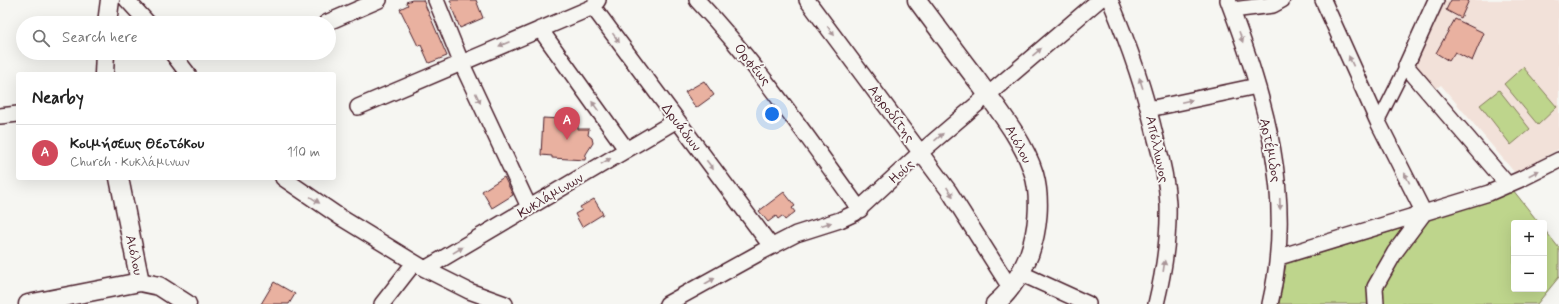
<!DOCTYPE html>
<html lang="en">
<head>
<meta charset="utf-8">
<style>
  :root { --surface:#fff; --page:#f2f2f2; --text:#222; --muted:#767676; --line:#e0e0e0; --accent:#d1495b }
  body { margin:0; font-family:Mynerve,sans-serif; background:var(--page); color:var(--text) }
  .controls { position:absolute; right:12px; bottom:12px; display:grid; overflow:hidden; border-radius:4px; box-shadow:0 4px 16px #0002 }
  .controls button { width:36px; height:36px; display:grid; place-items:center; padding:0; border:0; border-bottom:1px solid var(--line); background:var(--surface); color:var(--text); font:20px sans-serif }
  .you { position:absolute; left:772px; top:114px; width:14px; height:14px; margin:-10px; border:3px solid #fff; border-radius:50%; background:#1a73e8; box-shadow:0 0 0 6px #1a73e833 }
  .badge { display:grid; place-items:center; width:26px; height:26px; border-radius:50%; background:var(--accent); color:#fff; font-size:13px; font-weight:700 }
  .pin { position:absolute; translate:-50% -33px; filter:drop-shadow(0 1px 2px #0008) }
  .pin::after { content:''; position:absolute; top:21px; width:14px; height:12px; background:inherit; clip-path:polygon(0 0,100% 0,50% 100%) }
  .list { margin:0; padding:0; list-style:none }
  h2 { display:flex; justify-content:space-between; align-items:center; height:52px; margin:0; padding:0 16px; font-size:17px }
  h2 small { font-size:13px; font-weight:400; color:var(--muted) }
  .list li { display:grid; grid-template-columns:26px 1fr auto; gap:12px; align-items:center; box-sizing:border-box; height:56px; padding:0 16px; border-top:1px solid var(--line) }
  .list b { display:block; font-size:15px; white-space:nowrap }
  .list p { margin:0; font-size:13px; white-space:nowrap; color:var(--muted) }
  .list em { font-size:13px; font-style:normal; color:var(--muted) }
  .icon { flex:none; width:22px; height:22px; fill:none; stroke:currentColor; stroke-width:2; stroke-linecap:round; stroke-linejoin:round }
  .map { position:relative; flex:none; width:1559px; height:304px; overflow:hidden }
  .search { position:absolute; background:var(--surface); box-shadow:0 4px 16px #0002; left:16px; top:16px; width:320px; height:44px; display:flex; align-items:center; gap:10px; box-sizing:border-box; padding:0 14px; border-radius:22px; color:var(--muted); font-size:15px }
  .panel { position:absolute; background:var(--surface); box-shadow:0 4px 16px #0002; left:16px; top:72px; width:320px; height:108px; border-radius:4px }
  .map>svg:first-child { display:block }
</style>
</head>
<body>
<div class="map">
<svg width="1559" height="304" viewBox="0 0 1559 304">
  <rect width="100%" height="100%" fill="#f6f6f2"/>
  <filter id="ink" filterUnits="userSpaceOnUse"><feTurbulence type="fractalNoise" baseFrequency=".025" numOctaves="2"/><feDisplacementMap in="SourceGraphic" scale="8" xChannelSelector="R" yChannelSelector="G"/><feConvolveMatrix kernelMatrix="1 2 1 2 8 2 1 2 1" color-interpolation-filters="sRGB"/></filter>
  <g filter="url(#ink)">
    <path fill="#f2e1d9" d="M1440,0h119v149l-44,24 -74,-88 -9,6 -22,-27z"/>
    <path fill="#bed58c" stroke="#847a5c" d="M1523,67l34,40 -19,18 -34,-41z
      M1499,90l31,39 -19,16 -31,-40z
      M1513,190l26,33h-25v66h30v-60l15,19v29l-22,27h-155v-11l5,-20 20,-30 23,-24z
      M1402,228l-24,37 -4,10 -4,29h-91l7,-40z"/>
    <path fill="#e9b1a0" stroke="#4a1f2b" d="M412,0h11l24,56 -18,7 -8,-18 -3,1 -18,-37 8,-4 -2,-3z
      M450,0h26l7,18 -23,10 -9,-22 1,-1z
      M1451,0h18l-8,18 -15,-8z
      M1455,19l29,14 -12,28 -17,-9 -6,9 -13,-8z
      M704,81l10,14 -18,13 -11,-16z
      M543,118l35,2v9h11l-1,6 4,3 1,5 -7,11 -1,6 -33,-2v-2l-11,-1z
      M504,177l9,18 -21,13 -10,-17z
      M784,192l11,14 -3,2 3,4 -10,8 -3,-4 -4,3 -2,-3 -8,6 -9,-11z
      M594,199l9,15 -21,13 -7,-13 7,-4 -2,-3z
      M274,282l21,12 -6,10h-28z"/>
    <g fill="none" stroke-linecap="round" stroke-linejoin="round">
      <g stroke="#4a1f2b" stroke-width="14">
        <path id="pedestrian" d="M1378,122l28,-56"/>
      </g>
      <g stroke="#4a1f2b" stroke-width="18">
        <path id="minor" d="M127,0l21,23
          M436,0l25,62 68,145
          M697,0c61,65 111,138 163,210
          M807,0l142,191 62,98
          M1110,0c19,45 35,91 46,139 6,21 11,44 12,65 1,34 -4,67 -12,100
          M1228,0c38,101 67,196 42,304
          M1323,0l55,122 46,91 -29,39 -20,35 1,17
          M1436,0l-30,66 102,119
          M593,7l178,239
          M1232,10l41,-5 9,-5
          M326,23l53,-23
          M540,29l86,120
          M172,53l16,21
          M358,107l235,-100 5,-7
          M1149,109l108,-23
          M0,116l18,-2
          M283,178l57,39 85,52 44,22 36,13
          M1279,257l210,-64 32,-14 38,-19
          M425,269l252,-149
          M1020,273l68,31
          M382,304l32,-41
          M667,304l94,-52 35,-18 44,-14 15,-7 66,-61 178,-152"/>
      </g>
      <g stroke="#4a1f2b" stroke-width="21">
        <path id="tertiary" d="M917,0c20,27 40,54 60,80 20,28 47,61 57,94 7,25 4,56 -5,81 -8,19 -18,36 -34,49
          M107,23l3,-23
          M104,74l1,-21
          M119,178l21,104
          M28,304l112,-22 19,4 28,18"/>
      </g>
      <use href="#pedestrian" stroke="#f6f6f2" stroke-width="11"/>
      <use href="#minor" stroke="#f6f6f2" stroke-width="15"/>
      <use href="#tertiary" stroke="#f6f6f2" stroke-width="18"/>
    </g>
    <defs><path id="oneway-solid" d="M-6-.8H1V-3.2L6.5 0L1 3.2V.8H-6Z"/></defs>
    <g fill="#a99598">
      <use href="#oneway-solid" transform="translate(831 31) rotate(53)"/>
      <use href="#oneway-solid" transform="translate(1241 37) rotate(71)"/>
      <use href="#oneway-solid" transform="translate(616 38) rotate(54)"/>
      <use href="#oneway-solid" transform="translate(504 44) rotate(157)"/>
      <use href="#oneway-solid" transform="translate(1037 52) rotate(-40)"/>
      <use href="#oneway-solid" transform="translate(1351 61) rotate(-115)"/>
      <use href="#oneway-solid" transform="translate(1141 83) rotate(-108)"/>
      <use href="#oneway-solid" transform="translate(478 98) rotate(65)"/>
      <use href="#oneway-solid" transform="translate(1187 101) rotate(-12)"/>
      <use href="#oneway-solid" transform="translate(595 106) rotate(-125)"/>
      <use href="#oneway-solid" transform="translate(939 137) rotate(-41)"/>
      <use href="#oneway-solid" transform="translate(606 161) rotate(-31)"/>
      <use href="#oneway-solid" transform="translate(710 165) rotate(53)"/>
      <use href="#oneway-solid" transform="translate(1534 173) rotate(-27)"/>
      <use href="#oneway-solid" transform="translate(1407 178) rotate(-116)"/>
      <use href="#oneway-solid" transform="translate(950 192) rotate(56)"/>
      <use href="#oneway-solid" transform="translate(315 200) rotate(34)"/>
      <use href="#oneway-solid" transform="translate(1280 204) rotate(88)"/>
      <use href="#oneway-solid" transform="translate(826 224) rotate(-16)"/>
      <use href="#oneway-solid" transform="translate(458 250) rotate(-31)"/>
      <use href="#oneway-solid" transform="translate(1164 266) rotate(-82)"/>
      <use href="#oneway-solid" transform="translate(710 281) rotate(-30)"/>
    </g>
  </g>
  <g text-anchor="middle" stroke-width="4" stroke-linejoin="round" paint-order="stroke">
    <g font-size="14" fill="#4a1f2b" stroke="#f6f6f2">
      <text transform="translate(753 64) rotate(51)" y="5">Ορφέως</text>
      <text transform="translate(892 113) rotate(53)" y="5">Αφροδίτης</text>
      <text transform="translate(682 127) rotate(53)" y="5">Δρυάδων</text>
      <text transform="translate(1019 144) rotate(62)" y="5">Αιόλου</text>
      <text transform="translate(1158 149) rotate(78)" y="5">Απόλλωνος</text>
      <text transform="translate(1271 150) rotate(79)" y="5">Αρτέμιδος</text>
      <text transform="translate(901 171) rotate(-43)" y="5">Ηούς</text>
      <text transform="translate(550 195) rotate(-31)" y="5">Κυκλάμινων</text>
      <text transform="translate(135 255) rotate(78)" y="5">Αιόλου</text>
    </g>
  </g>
</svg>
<div class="controls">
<button>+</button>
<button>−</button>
</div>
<div class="you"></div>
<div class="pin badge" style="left:567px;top:140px">A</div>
<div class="search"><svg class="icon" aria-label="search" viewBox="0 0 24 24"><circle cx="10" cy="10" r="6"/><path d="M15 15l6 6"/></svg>Search here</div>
<section class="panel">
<h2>Nearby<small></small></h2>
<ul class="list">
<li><span class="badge">A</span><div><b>Κοιμήσεως Θεοτόκου</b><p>Church · Κυκλάμινων</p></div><em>110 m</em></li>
</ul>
</section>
</div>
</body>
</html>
